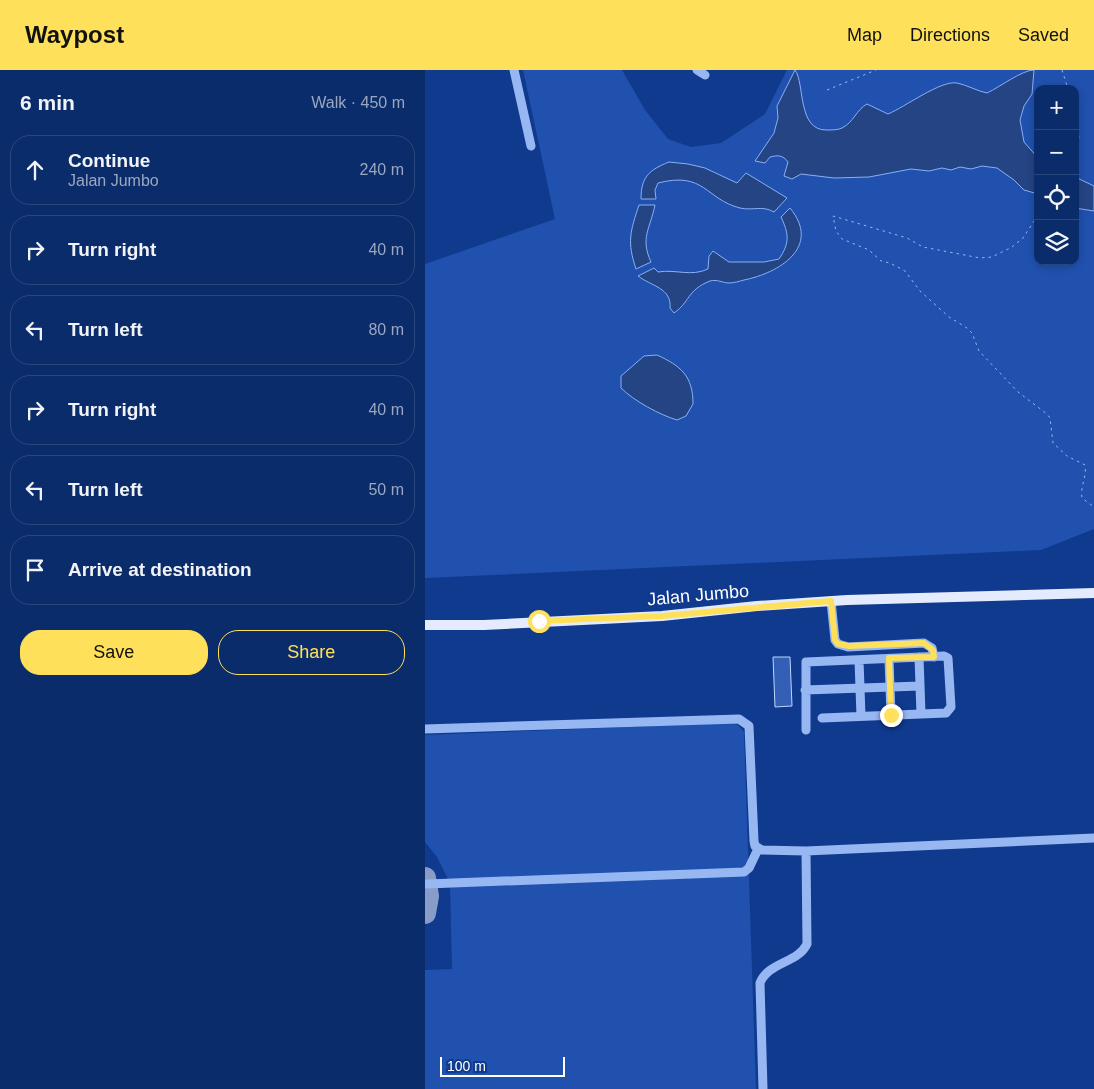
<!DOCTYPE html>
<html lang="en">
<head>
<meta charset="utf-8">
<style>
  :root { --surface:#0b2c6a; --page:#193872; --text:#f1f3f6; --muted:#9aa7c1; --line:#2b487e; --accent:#ffe05a }
  body { margin:0; font-family:Arial,sans-serif; background:var(--page); color:var(--text) }
  .controls { position:absolute; right:15px; top:15px; display:grid; overflow:hidden; border-radius:10px; box-shadow:0 2px 8px #0003 }
  .controls button { width:45px; height:45px; display:grid; place-items:center; padding:0; border:0; border-bottom:1px solid var(--line); background:var(--surface); color:var(--text); font:25px sans-serif }
  .scale { position:absolute; left:15px; bottom:12px; width:125px; box-sizing:border-box; padding-left:5px; border:2px solid #fff; border-top:0; font-size:14px; line-height:18px; white-space:nowrap; color:#fff; -webkit-text-stroke:4px #0f3a8e; paint-order:stroke }
  .stop { position:absolute; width:15px; height:15px; margin:-11px; border:4px solid #ffe05a; border-radius:50%; background:#fff }
  .stop.end { background:#ffe05a; border-color:#fff; box-shadow:0 1px 5px #0008 }
  .list { margin:0; padding:0; list-style:none }
  h2 { display:flex; justify-content:space-between; align-items:center; height:65px; margin:0; padding:0 20px; font-size:21px }
  h2 small { font-size:16px; font-weight:400; color:var(--muted) }
  .list li { display:grid; grid-template-columns:32px 1fr auto; gap:15px; align-items:center; box-sizing:border-box; height:70px; margin:0 10px 10px; padding:0 10px; border:1px solid var(--line); border-radius:20px }
  .list b { display:block; font-size:19px; white-space:nowrap }
  .list p { margin:0; font-size:16px; white-space:nowrap; color:var(--muted) }
  .list em { font-size:16px; font-style:normal; color:var(--muted) }
  .actions { display:flex; gap:10px; padding:15px 20px }
  .actions a { flex:1; padding:11px 0; border:1px solid var(--accent); border-radius:20px; text-align:center; font-size:18px; color:var(--accent) }
  .actions .main { background:var(--accent); color:#111 }
  .icon { flex:none; width:28px; height:28px; fill:none; stroke:currentColor; stroke-width:2; stroke-linecap:round; stroke-linejoin:round }
  .map { position:relative; flex:none; width:669px; height:1019px; overflow:hidden }
  header { display:flex; align-items:center; gap:30px; box-sizing:border-box; height:70px; padding:0 25px; background:var(--accent); color:#111 }
  header strong { font-size:24px }
  nav { display:flex; gap:28px; margin-inline-start:auto; font-size:18px }
  main { display:flex }
  aside { flex:1; background:var(--surface) }
  .map>svg:first-child { display:block }
</style>
</head>
<body>
<header>
<strong>Waypost</strong>
<nav><a>Map</a><a>Directions</a><a>Saved</a></nav>
</header>
<main>
<aside>
<h2>6 min<small>Walk · 450 m</small></h2>
<ul class="list">
<li><svg class="icon" aria-label="ahead" viewBox="0 0 24 24"><path d="M12 20V5M6 11l6-6 6 6"/></svg><div><b>Continue</b><p>Jalan Jumbo</p></div><em>240 m</em></li>
<li><svg class="icon" aria-label="right" viewBox="0 0 24 24"><path d="M7 20v-9h11M14 6l5 5-5 5"/></svg><div><b>Turn right</b></div><em>40 m</em></li>
<li><svg class="icon" aria-label="left" viewBox="0 0 24 24"><path d="M17 20v-9H6M10 6l-5 5 5 5"/></svg><div><b>Turn left</b></div><em>80 m</em></li>
<li><svg class="icon" aria-label="right" viewBox="0 0 24 24"><path d="M7 20v-9h11M14 6l5 5-5 5"/></svg><div><b>Turn right</b></div><em>40 m</em></li>
<li><svg class="icon" aria-label="left" viewBox="0 0 24 24"><path d="M17 20v-9H6M10 6l-5 5 5 5"/></svg><div><b>Turn left</b></div><em>50 m</em></li>
<li><svg class="icon" aria-label="arrive" viewBox="0 0 24 24"><path d="M6 21V4h12l-3 4 3 4H6"/></svg><div><b>Arrive at destination</b></div></li>
</ul>
<div class="actions"><a class="main">Save</a><a>Share</a></div>
</aside>
<div class="map">
<svg width="669" height="1019" viewBox="0 0 669 1019">
  <rect width="100%" height="100%" fill="#0f3a8e"/>
  <path fill="#2051ae" fill-rule="evenodd" d="M98,0h99l23,40 23,29 23,8 30,-4 44,-29 22,-44h307v459l-53,21 -616,28v-314l130,-45zM613,19h37v172h-37z
    M304,653l9,2 6,7 12,357h-331v-119l27,-1 -2,-86 -13,-26 -12,-15v-107z"/>
  <path fill="#254484" stroke="#89b0f7" d="M370,0c10,13 2,61 32,60 5,0 11,0 15,-2 12,-6 14,-18 25,-24l21,10c17,-7 53,-34 69,-31 10,2 20,8 30,10 13,-6 35,-23 47,-23l-2,24 -8,12 -4,14 4,22 14,16v36l-14,-4 -10,-10 -17,-12 -15,-2 -11,3 -11,-2 -9,3 -9,-2 -13,3 -18,-2 -42,8 -35,1 -33,-4 -9,5 -8,-3 4,-14c-5,-7 -10,-7 -18,-5l-5,6 -10,-2 19,-28 4,-15 -1,-12z
    M244,92l19,2 17,4 32,15 9,-10 41,25 -13,14c-12,-7 -21,-1 -34,-4 -35,-9 -35,-37 -82,-25l-3,7 1,9h-15c0,-22 8,-29 28,-37z
    M650,107l19,9v25l-19,-3z
    M214,135h16c-5,24 -15,33 -4,57l-15,7c-9,-27 -6,-37 3,-64z
    M365,138c32,39 -11,65 -46,72 -4,1 -10,3 -15,3 -6,0 -12,-4 -19,-2 -23,9 -20,21 -36,32l-4,-5c2,-20 -19,-22 -32,-32l16,-8 4,4c18,-3 33,5 50,-3l1,-13 4,-5 16,11h35l15,-3c11,-16 10,-25 2,-42z
    M232,285c24,11 36,21 36,49l-7,12 -9,4c-17,-5 -43,-19 -56,-32v-12l23,-20z"/>
  <g fill="none" stroke-linecap="round" stroke-linejoin="round">
    <path stroke="#879cc6" stroke-width="22" d="M0,808l3,18 -3,17"/>
  </g>
  <path fill="#3360b6" stroke="#bfd5fe" d="M348,587h17l2,49 -17,1z"/>
  <g fill="none" stroke-linecap="round" stroke-linejoin="round">
    <path stroke="#97b7f3" stroke-width="1" stroke-dasharray="2.5 4" stroke-linecap="butt" d="M637,0l6,19
      M402,20l49,-20
      M650,41l4,26 -4,13
      M613,145l-15,23 -11,9 -20,10 -12,1 -57,-11 -16,-9 -74,-22 3,15 6,8 27,11 12,11 9,2 15,8 15,20 29,26 18,11 5,5 7,18 39,41 29,22 3,4 3,25 14,13 18,9c2,12 -5,21 -3,33l12,9"/>
    <path stroke="#97b7f3" stroke-width="9" d="M89,0l17,76
      M272,0l8,5
      M406,531l4,39 3,4 10,3 76,-4 8,5 2,9
      M494,587l2,57
      M464,589l2,56
      M434,590l2,56
      M380,620l115,-4
      M0,659l314,-10 10,7 5,115 1,5 7,4 44,1 288,-13
      M381,660v-68l138,-6 4,2 3,49 -5,6 -124,5
      M2,814l317,-12 5,-4 9,-19
      M338,1019l-3,-106c8,-21 38,-20 47,-39l-1,-93"/>
    <path stroke="#e4ebff" stroke-width="10" d="M0,555h59l178,-9 95,-10 90,-6 247,-7"/>
  </g>
  <g fill="none" stroke-linecap="round" stroke-linejoin="round">
    <path stroke="#ffe05a" stroke-width="6" d="M114,551l123,-5 169,-15 4,39 3,4 11,2 75,-3 9,7 1,7 -45,1 2,57"/>
  </g>
  <g text-anchor="middle" stroke-width="4" stroke-linejoin="round" paint-order="stroke">
    <g font-size="18" fill="#fff" stroke="#0f3a8e">
      <text transform="translate(273 525) rotate(-5)" y="6">Jalan Jumbo</text>
    </g>
  </g>
</svg>
<div class="controls">
<button>+</button>
<button>−</button>
<button><svg class="icon" aria-label="locate" viewBox="0 0 24 24"><circle cx="12" cy="12" r="6"/><path d="M12 2v4M12 18v4M2 12h4M18 12h4"/></svg></button>
<button><svg class="icon" aria-label="layers" viewBox="0 0 24 24"><path d="M12 4l9 5-9 5-9-5zM3 14l9 5 9-5"/></svg></button>
</div>
<div class="scale">100 m</div>
<div class="stop" style="left:114px;top:551px"></div>
<div class="stop end" style="left:466px;top:645px"></div>
</div>
</main>
</body>
</html>
